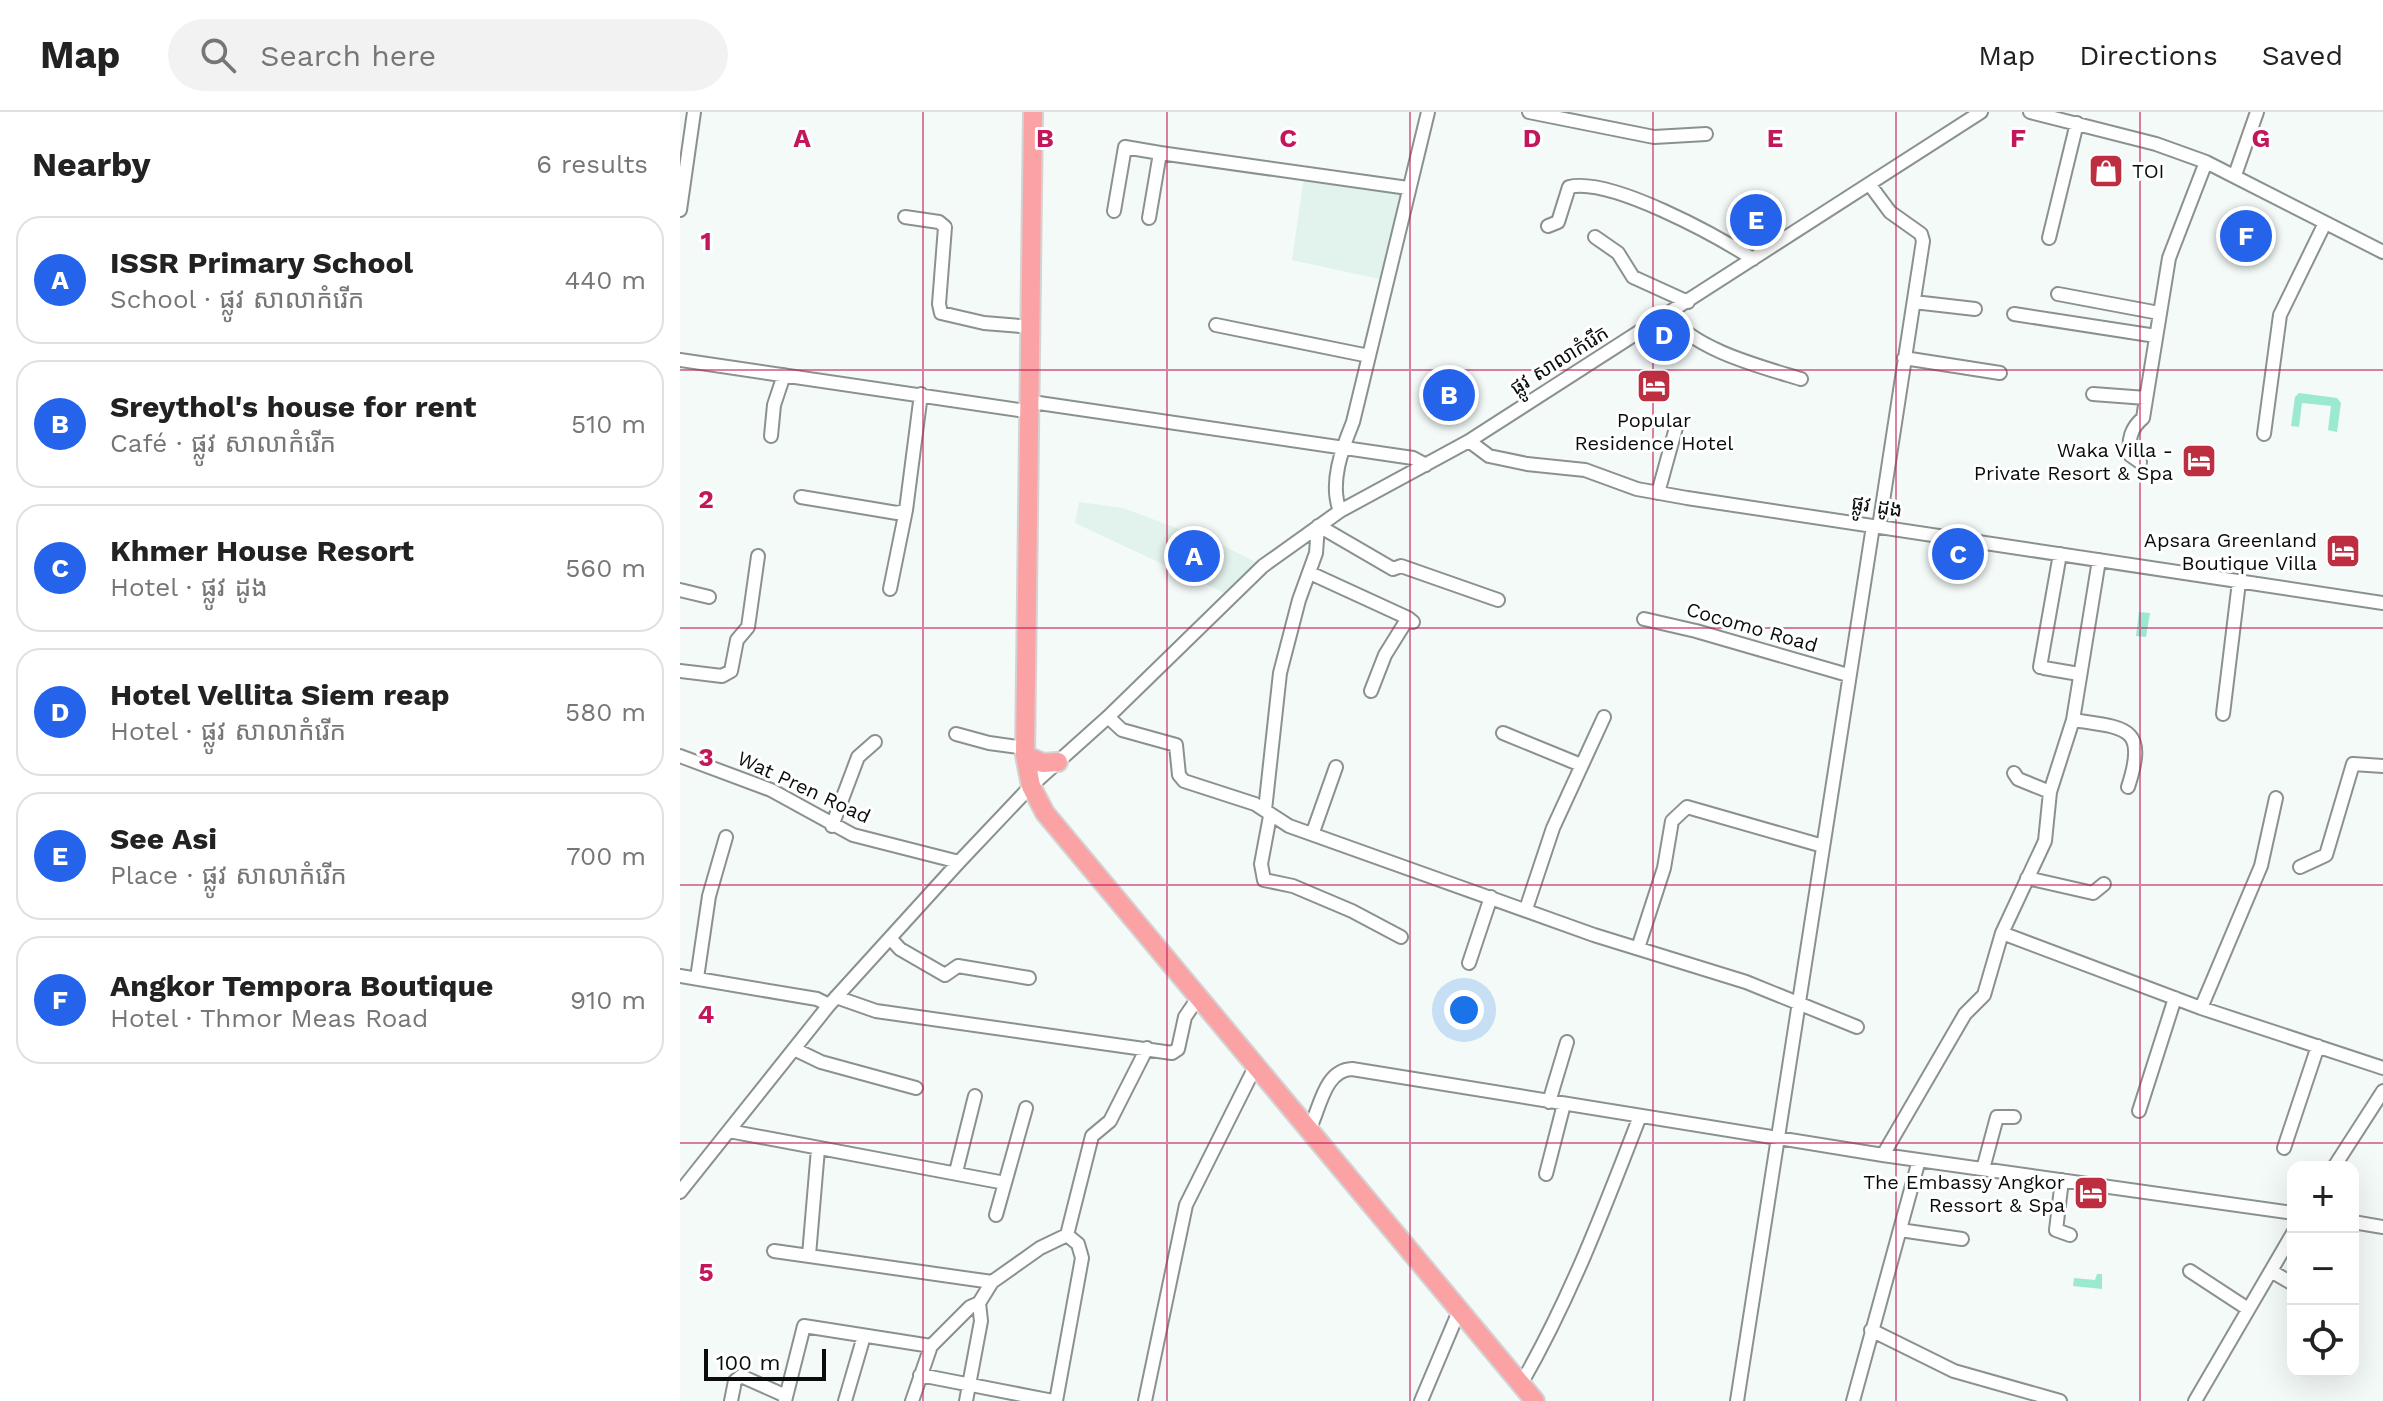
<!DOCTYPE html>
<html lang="en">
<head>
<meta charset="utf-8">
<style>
  :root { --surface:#fff; --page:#f2f2f2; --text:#222; --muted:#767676; --line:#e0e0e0; --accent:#2563eb }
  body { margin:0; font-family:"Work Sans","Noto Sans Khmer",sans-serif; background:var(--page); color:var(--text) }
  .controls { position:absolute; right:24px; bottom:24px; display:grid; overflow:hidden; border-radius:16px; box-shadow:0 8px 32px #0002 }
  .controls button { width:72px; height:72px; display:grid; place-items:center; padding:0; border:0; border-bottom:2px solid var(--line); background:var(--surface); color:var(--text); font:40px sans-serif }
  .scale { position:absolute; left:24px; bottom:20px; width:122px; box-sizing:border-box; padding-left:8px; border:4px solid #0a0c0b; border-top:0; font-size:22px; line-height:28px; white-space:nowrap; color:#0a0c0b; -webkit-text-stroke:6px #fff; paint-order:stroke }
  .you { position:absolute; left:784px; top:898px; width:28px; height:28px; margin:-20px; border:6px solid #fff; border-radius:50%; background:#1a73e8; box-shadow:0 0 0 12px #1a73e833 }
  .badge { display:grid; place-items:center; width:52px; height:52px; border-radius:50%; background:var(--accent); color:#fff; font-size:26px; font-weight:700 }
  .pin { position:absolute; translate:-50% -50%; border:4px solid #fff; box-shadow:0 2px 8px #0006 }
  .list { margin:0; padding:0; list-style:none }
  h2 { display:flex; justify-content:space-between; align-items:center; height:104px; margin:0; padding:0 32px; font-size:34px }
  h2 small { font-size:26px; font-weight:400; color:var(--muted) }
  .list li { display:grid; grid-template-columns:52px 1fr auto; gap:24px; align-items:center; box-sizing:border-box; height:128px; margin:0 16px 16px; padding:0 16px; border:2px solid var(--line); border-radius:24px }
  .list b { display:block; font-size:30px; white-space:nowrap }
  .list p { margin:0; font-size:26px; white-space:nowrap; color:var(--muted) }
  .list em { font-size:26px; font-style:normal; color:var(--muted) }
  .icon { flex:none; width:44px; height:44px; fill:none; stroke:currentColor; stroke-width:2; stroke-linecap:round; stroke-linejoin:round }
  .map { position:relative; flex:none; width:1703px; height:1289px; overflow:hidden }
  header { display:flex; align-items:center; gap:48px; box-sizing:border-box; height:112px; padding:0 40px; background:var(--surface); border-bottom:2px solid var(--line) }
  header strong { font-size:38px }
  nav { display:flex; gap:44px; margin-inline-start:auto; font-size:28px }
  .search { width:560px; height:72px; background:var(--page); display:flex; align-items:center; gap:20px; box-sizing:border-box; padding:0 28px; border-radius:44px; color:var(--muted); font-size:30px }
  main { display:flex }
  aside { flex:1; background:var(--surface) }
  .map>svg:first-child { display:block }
</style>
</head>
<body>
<header>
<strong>Map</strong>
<div class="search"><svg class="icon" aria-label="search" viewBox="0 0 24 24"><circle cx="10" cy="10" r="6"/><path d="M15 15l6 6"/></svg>Search here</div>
<nav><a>Map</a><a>Directions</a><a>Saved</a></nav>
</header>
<main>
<aside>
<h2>Nearby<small>6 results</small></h2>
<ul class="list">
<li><span class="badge">A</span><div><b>ISSR Primary School</b><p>School · ផ្លូវ សាលាកំរើក</p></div><em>440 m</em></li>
<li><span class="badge">B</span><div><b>Sreythol's house for rent</b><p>Café · ផ្លូវ សាលាកំរើក</p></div><em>510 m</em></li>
<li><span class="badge">C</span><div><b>Khmer House Resort</b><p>Hotel · ផ្លូវ ដូង</p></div><em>560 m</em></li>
<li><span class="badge">D</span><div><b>Hotel Vellita Siem reap</b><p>Hotel · ផ្លូវ សាលាកំរើក</p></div><em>580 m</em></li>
<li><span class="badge">E</span><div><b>See Asi</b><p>Place · ផ្លូវ សាលាកំរើក</p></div><em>700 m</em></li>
<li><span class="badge">F</span><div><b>Angkor Tempora Boutique</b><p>Hotel · Thmor Meas Road</p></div><em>910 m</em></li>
</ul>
</aside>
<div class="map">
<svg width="1703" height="1289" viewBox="0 0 1703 1289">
  <rect width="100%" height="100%" fill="#f3faf8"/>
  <path fill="#e2f2ec" d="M624,65l101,15 -21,88 -92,-20z
    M399,390l44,6 101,38 39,20 -30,31 -158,-74z"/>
  <path fill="#9ce9d2" d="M1619,281l38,5 4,5 -4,29 -9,-2 3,-24 -29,-3 -3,24 -8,-1 4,-29z
    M1459,500l11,1 -4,24 -10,-1z
    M1417,1162h5v15l-29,-3 1,-8 21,2z"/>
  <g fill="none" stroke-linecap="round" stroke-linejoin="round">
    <g stroke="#8b918f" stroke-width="16">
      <path id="minor" d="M849,0l125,25 52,-3
        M1350,0l126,32 50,18 177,90
        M1555,63l22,-63
        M1190,73l20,27 31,22 2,7 -44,286
        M0,98l14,-98
        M434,99l11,-64 35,6
        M225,105l34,5 6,5 -6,77 2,9 43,10 48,4
        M469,106l11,-65 248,35
        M868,114l10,-4 11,-35c42,-10 148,49 184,72
        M915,125l23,16 15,24 55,25
        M1369,126l28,-115
        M1378,182l101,19
        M1234,190l61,7
        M989,202c22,35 93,53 132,65
        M1334,202l142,22
        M536,213l153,31
        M1224,246l96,15
        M0,248l352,52
        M1413,282l53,4
        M352,290l381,56 13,7
        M1584,322l16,-119 45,-92
        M91,324l3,-31 10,-30
        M789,329l20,15 38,8 58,6 52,19 50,9 696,105
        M1460,350l-10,-7c-2,-16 1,-27 13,-37l26,-160 37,-96
        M978,381l19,-69
        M121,385l96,16 9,-3 15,-116
        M660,399c-11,-28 2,-62 13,-89l75,-310
        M639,414l74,43 8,-3 97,34
        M630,461l98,45
        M210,477l16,-79
        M0,478l29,7
        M964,507l52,12 152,44
        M1360,555l20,-113
        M1364,556l35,6
        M0,559l42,5 9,-5 6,-31 11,-13 10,-71
        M691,579l14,-36 23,-37 5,4
        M1543,602l16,-132
        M428,605l14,13 54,15 3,30 5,6 71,23 34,22 305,109 152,47 111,45
        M1393,608c53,8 75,6 55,67
        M823,621l78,32
        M276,622l33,9 36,5
        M0,644l91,34 82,45 106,27
        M1334,661l4,6 32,13
        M585,698l15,-137 19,-73 17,-47 2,-27
        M590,704l-9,48 3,16 29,6 59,25 49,26
        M152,714l26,-69 17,-15
        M633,720l23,-65
        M1620,755l26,-12 27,-91 30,2
        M1347,766l66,15 11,-9
        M846,797l27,-81 51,-111
        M1322,821l199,75 182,60
        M210,826l10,11 45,26 13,-9 71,12
        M958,836l26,-80 8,-47 15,-14 136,39
        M789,851l22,-66
        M0,864l137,23 12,6
        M17,866l12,-82 17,-59
        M156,885l40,14 296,42 6,-4 7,-32 13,-19
        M1521,896l60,-142 15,-68
        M114,937l27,13 95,26
        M869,990l18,-60
        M1459,999l36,-113
        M629,1018c11,-21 15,-60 43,-61l531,86 410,58
        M49,1019l276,52
        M1604,1036l34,-102
        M1203,1043l82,-141 19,-19 18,-62 43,-92 5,-49 23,-72 26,-160
        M1654,1055l49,-76
        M1303,1057l14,-52h17
        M276,1060l19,-76
        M866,1062l18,-70
        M1382,1068l-6,50 14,5
        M0,1080l149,-187 130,-143 72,-76 77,-69 155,-151 77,-55 129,-70 512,-329
        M316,1103l30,-107
        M1673,1110l30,5
        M1220,1118l62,9
        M387,1123l25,-99 18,-15 37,-73
        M94,1139l218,31
        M129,1143l9,-106
        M1510,1159l58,38
        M1591,1159l22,13
        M1191,1218l83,41 106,30
        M240,1263l133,26
        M841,1272c49,-85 84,-177 119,-268
        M51,1289l4,-20 6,-5 45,20
        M105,1289l19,-75 127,20
        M165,1289l19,-65
        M232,1289l19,-55 39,-39 9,-4 13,-21 48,-34 27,-13 11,9 4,14 -26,143
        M286,1289l15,-80 -2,-18
        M465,1289l41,-196 70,-140
        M741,1289l38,-90
        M1057,1289l136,-875
        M1173,1289l66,-241
        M1515,1289l98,-168"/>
    </g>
    <g stroke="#d3d3d3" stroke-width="22">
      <path id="highway" d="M353,0l-8,643 6,31 14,27 490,588
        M345,643l18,8 15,-1"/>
    </g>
    <use href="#minor" stroke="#fff" stroke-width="12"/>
    <use href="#highway" stroke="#fba3a4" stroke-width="18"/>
  </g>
  <path fill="none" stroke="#c2185b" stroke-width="2" stroke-opacity="0.55" d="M243,0v1289M487,0v1289M730,0v1289M973,0v1289M1216,0v1289M1460,0v1289M0,258h1703M0,516h1703M0,773h1703M0,1031h1703"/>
  <defs>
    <g id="shop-square" transform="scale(1.8)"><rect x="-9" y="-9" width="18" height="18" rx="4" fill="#be2e41" stroke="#fff"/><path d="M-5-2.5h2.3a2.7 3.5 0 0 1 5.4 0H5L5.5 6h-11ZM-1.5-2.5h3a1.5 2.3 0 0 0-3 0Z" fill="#fff"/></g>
    <g id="hotel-square" transform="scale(1.8)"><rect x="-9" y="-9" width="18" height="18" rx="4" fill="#be2e41" stroke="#fff"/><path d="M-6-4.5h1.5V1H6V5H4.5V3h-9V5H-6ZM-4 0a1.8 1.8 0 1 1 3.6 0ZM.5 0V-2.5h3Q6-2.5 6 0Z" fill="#fff"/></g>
  </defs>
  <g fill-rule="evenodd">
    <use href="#shop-square" x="1426" y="59"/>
    <use href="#hotel-square" x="974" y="274"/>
    <use href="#hotel-square" x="1519" y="349"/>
    <use href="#hotel-square" x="1663" y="439"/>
    <use href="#hotel-square" x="1411" y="1081"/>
  </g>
  <g text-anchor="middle" stroke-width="6" stroke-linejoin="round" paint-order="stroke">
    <g font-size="20" fill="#0a0c0b" stroke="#fff" text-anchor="end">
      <text x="1452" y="66" text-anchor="start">TOI</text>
      <text x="974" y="315" text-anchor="middle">Popular<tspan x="974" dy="23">Residence Hotel</tspan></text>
      <text x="1493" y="345">Waka Villa -<tspan x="1493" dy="23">Private Resort &amp; Spa</tspan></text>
      <text x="1637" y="435">Apsara Greenland<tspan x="1637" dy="23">Boutique Villa</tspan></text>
      <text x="1385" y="1077">The Embassy Angkor<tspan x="1385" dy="23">Ressort &amp; Spa</tspan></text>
    </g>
    <g font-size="20" fill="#0a0c0b" stroke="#fff">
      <text transform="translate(879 248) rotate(-32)" y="7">ផ្លូវ សាលាកំរើក</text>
      <text transform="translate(1197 394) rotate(9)" y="7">ផ្លូវ ដូង</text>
      <text transform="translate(1072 515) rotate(16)" y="7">Cocomo Road</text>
      <text transform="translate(124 675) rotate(25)" y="7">Wat Pren Road</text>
    </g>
  </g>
  <g font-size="26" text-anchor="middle" font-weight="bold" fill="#c2185b" stroke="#fff" stroke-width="6" stroke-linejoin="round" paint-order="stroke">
    <text x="122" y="35">A</text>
    <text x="365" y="35">B</text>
    <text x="608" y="35">C</text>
    <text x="852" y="35">D</text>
    <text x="1095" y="35">E</text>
    <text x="1338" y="35">F</text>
    <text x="1581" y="35">G</text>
    <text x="26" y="138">1</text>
    <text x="26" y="396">2</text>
    <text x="26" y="654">3</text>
    <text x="26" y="911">4</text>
    <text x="26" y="1169">5</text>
  </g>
</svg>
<div class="controls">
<button>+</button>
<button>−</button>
<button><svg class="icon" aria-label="locate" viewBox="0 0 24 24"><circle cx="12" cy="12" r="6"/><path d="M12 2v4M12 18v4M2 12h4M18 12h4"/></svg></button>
</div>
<div class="scale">100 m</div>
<div class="you"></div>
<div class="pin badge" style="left:514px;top:444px">A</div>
<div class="pin badge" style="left:769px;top:283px">B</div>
<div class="pin badge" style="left:1278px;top:442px">C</div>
<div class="pin badge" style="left:984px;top:223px">D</div>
<div class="pin badge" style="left:1076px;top:108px">E</div>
<div class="pin badge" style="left:1566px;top:124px">F</div>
</div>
</main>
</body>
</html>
